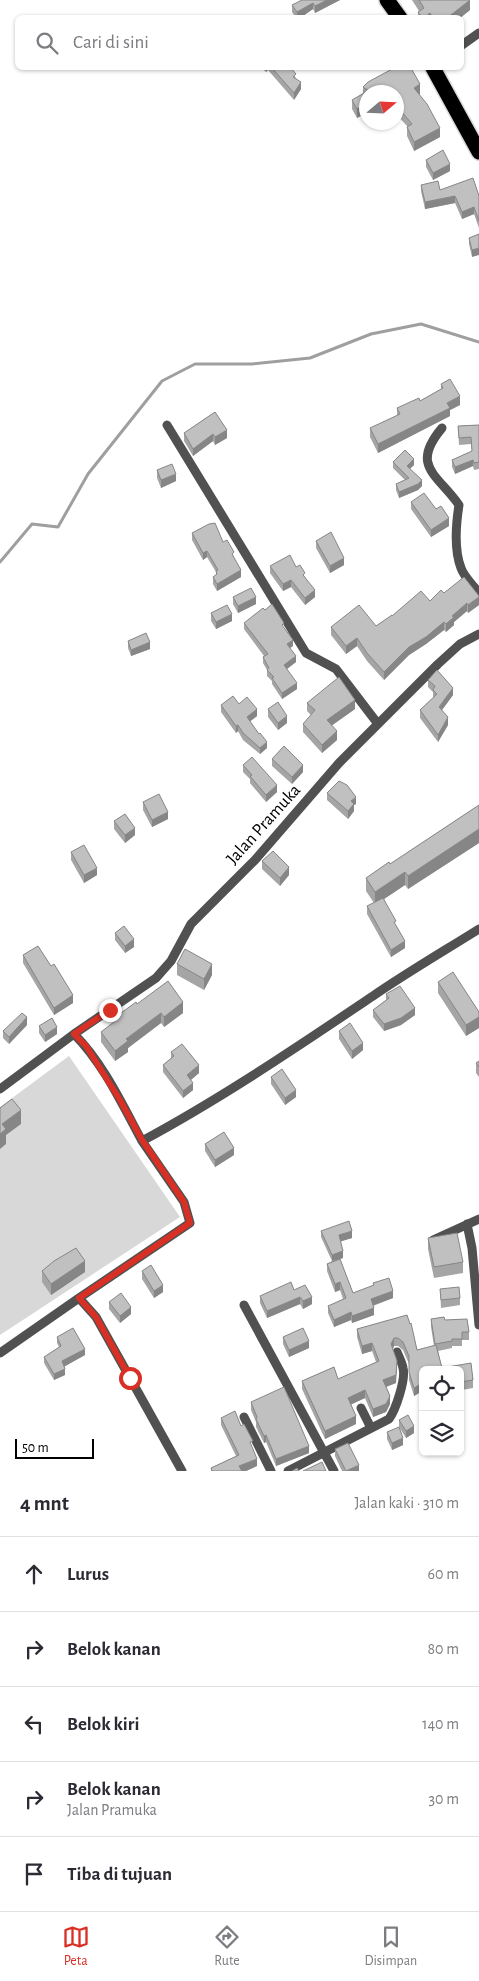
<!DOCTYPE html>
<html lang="id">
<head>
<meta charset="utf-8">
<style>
  :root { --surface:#fff; --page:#f7f7f7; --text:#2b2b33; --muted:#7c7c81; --line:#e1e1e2; --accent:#d93025 }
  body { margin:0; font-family:"Alegreya Sans",sans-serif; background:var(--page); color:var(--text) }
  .controls { position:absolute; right:15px; bottom:15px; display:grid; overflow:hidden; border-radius:8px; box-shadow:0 1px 4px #0004 }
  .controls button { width:45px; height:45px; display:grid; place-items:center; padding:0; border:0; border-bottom:1px solid var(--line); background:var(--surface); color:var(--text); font:25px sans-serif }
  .compass { position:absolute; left:359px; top:85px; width:45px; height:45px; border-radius:50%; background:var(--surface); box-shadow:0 1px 4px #0004; rotate:71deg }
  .scale { position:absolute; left:15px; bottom:12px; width:79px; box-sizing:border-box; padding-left:5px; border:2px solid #000; border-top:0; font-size:14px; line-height:18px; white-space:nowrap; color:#000; -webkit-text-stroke:4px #fff; paint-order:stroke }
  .stop { position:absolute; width:15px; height:15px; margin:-11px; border:4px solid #d93025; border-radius:50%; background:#fff }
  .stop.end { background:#d93025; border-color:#fff; box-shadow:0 1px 5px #0008 }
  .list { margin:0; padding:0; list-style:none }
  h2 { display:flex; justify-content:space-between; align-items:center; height:65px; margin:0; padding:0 20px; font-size:21px }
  h2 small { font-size:16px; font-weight:400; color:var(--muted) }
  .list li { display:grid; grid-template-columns:32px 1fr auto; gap:15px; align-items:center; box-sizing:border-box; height:75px; padding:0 20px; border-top:1px solid var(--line) }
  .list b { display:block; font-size:19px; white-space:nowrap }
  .list p { margin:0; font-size:16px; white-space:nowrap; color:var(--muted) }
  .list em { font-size:16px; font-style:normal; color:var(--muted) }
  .icon { flex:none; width:28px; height:28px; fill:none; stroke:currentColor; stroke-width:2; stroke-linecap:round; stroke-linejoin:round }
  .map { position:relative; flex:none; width:479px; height:1471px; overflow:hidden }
  .search { position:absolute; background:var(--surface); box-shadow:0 1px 4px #0004; left:15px; right:15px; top:15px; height:55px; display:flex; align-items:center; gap:12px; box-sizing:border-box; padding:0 18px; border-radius:8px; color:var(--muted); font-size:19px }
  .sheet { height:440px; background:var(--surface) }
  nav { display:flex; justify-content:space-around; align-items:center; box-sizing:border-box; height:70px; border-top:1px solid var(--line); background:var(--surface); font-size:14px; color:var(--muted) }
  nav a { display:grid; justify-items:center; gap:2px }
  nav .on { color:var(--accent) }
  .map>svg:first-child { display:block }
</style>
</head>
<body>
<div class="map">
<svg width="479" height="1471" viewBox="0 0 479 1471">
  <rect width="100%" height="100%" fill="#fff"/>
  <path fill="#d8d8d8" d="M69,1056l111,161 -180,118v-228z"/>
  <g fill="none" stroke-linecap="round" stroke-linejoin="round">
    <path stroke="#9f9f9f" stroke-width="3" d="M0,562l32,-38 26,3 30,-53 74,-93 33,-17h57l58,-6 61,-24 50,-10 58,18"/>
    <g stroke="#dbdbdb" stroke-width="18">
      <path id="highway" d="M387,0l13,18
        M433,68l46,84"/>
    </g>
    <path stroke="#515151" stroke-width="9" d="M462,45l17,-12
      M167,425l139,228 30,16 42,55
      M442,428c-32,38 -5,46 17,77 -3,19 -5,45 2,63 3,9 12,17 18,25
      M74,1034l82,-56 15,-17 20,-37 64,-64 84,-97 99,-99 22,-20 19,-10
      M0,1089l74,-55c29,29 48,70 68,107
      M467,1224l5,24 7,77
      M433,1240l46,-21
      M244,1305l90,166
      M0,1353l79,-55
      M361,1408l10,20
      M244,1417l27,54
      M182,1471l-86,-154 -17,-19 111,-75 -6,-21 -42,-61c80,-43 155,-94 231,-145 35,-24 71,-45 106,-67
      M288,1471l101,-52c7,-10 17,-40 14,-51 -1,-6 -4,-11 -6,-16"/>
    <use href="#highway" stroke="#000" stroke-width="15"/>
  </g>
  <path fill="#a5a5a5" d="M302,0h38l-25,13 -2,-4 -13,9h-4l-4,-6v-7z
    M412,0h58v10l-10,8h-42v-6l1,-1z
    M261,68h30l10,21 -7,11 -26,-30 -2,2z
    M363,87l57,7h-1l21,43 -26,14 -7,-15v-10l-11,-12v-22h-30v21l-9,5 -5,-9v-9l11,-6z
    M426,160l24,11 -17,9 -7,-13z
    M421,185l19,5 39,6v32l-5,-14 -12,5 -7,-16 -30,6 -4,-18z
    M479,234l-7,23 -3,-13v-6z
    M441,384l19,21 -10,5v6l-72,37 -8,-16v-9l27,-12v-8l23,-7 21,-12z
    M215,412l12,26 -12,7 -2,-4 -20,15 -9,-15v-8z
    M479,425v44l-5,1 -1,-4 -18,8 -3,-7v-7l20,-8 -1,-8 -12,1 -1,-19z
    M393,462l21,3 -4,4 12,17 -4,4 -19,8 -3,-8v-6l9,-4 -12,-12z
    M157,470l19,11 -15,7 -4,-10z
    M411,502l25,7 13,17 -18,11 -20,-28z
    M192,533l31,9 11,15 7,20 -24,14 -4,-7v-7l3,-2v-3l-9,-15 -4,3 -11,-20z
    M316,541l28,24 -14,8 -14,-25z
    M270,566l26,1 9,10 10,20 -10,8 -14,-18 -8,4 -13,-18z
    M444,593l35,3v9l-11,8 -1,-2 -13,11v3l-8,7 -2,-2 -18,14 -17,11 -25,25 -17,-19 -10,-15 -11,8 -15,-19v-8l45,-1 16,-10 38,-15z
    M233,597l23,7 -18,9 -5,-9z
    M211,613l21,8 -16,8 -5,-8z
    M244,623l40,5 9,18 -3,2 6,14 -9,7 10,20 -15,10 -10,-15v-3l-5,-5v-6l-4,-7v-6l1,-1 -20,-27z
    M128,641l22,8 -19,7 -3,-8z
    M428,680l25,15 -11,15 6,15 -10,17 -18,-24v-8l13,-12v-6l-5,-5z
    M307,703l48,6 -23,16 5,15 -15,13 -19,-21v-8l8,-9 -4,-4z
    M239,704l18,12 -7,5 17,27 -7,6 -17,-14 -5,-9 -2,2 -15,-21v-7z
    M268,709l19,14 -9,7 -10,-13z
    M272,759l31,13 -11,12 -20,-18z
    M243,765l34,27 -11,10 -16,-19v-4l-7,-7z
    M327,793l29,11 -2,1v6l-6,8 -21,-19z
    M143,802l25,17 -16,8 -9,-17z
    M479,805v38l-71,46 -3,-4 -21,14 21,49 -14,9 -24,-43v-8l7,-3 -8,-12v-13l24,-14z
    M114,821l21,14 -10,8 -11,-14z
    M71,852l26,23 -13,8 -13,-23z
    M262,861l27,14 -9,11 -18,-17z
    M115,933l19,14 -9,6 -10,-13z
    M23,955l50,48 -19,12 -31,-52z
    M177,964l35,11 -8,15 -27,-15z
    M438,982l41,30v16l-13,8 -28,-43z
    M386,994l29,21 -14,10 -17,6 -11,-14v-7l13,-10z
    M137,1004l46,9 -19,14 -3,-4 -33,25v4l-13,9 -14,-19v-10l16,-12v-4z
    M27,1025l-18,19 -6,-6v-7z
    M39,1026l18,8 -12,8 -6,-9z
    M339,1031l24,19 -11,9 -13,-20z
    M171,1052l28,21 -8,7 2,10 -10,8 -20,-26v-7l8,-7z
    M479,1061v16l-3,-4v-10z
    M271,1077l25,20 -11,8 -14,-21z
    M205,1144l29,11 -19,12 -10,-16z
    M321,1231l31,7 -11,3 2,17 -3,1 13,34 20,-7v-3l20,15 -20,8 1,9 -22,8 -1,-3 -17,7 -6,-14v-7l15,-7 -3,-9 -5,2 -8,-21v-7l5,-3 -11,-24z
    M428,1238l35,24v11l-29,5 -6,-29z
    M42,1271l43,1 -34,23 -9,-13z
    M142,1271l21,21 -9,6 -12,-19z
    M440,1289l20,9v7l-19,3z
    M294,1290l18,14 -9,5 -3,-5 -33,14 -7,-15v-7z
    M109,1302l22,12 -11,9 -11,-14z
    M407,1315l3,9 1,-1 6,27 17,-4 -3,-19v-8l13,-2 1,3 22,-1 2,13v8h-7v6h-10v2l-14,3 4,17 29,-5 2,17v8l-11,2 1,8v8l-3,1v-37h-37v36l-4,-13 -5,3 -5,-16v-16l-6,-14 -5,-4h-4l-1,3 4,12 -1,22 -10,4 4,9v8l-4,8 -13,5 -8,-19 -14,6 5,12v8l-31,15 -23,-50v-8l32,-14 4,12 38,-17 -4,-11 -10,3 -5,-17v-8z
    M57,1337l28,18 -21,11 1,9 -11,5 -10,-17v-6l15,-10 -2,-4z
    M283,1337l26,11 -20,9 -6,-13z
    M251,1402l58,51 -33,13 -10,-24 -2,1 -8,-16v-5l-5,-12z
    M221,1418l32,31 4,17 -11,5h-35v-3l25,-12 -15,-31z
    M399,1420l15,13 -8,5 -7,-11z
    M387,1432l16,13 -11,5 -5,-11z
    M335,1449l24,22h-17l-7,-15z"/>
  <path fill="#868686" d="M327,0h13l-25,13v-7z
    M470,0v10l-10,8h-13z
    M313,3v6l-13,9h-3v-6z
    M430,13v5h-6z
    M266,68h2v2l-2,2z
    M301,82v7l-7,11v-7z
    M420,84v10l-6,3v-9z
    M366,103v10l-9,5v-9z
    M440,128v9l-26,14v-9z
    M450,164v7l-17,9v-7z
    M455,196v7l-30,6v-7z
    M474,207v7l-12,5v-7z
    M479,248v7l-7,2v-7z
    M460,396v9l-10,5v6l-72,37v-9z
    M227,430v8l-12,7v-8z
    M213,434v7l-20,15v-7z
    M414,459v6l-7,6v-5z
    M473,460v6l-18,8v-7z
    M176,474v7l-15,7v-8z
    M422,480v6l-4,4 -19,8v-6z
    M449,518v8l-18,11v-7z
    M207,551v6l-4,3v-7z
    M344,558v7l-14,8v-7z
    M241,570v7l-24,14v-7z
    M291,580v7l-8,4v-7z
    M315,590v7l-10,8v-7z
    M256,597v7l-18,9v-7z
    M479,597v8l-11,8v-8z
    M467,603v8l-13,11v3l-8,7v-8l6,-8z
    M232,614v7l-16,8v-7z
    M444,622v8l-18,14 -17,11 -25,25v-8l25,-25z
    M357,638v8l-11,8v-8z
    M293,640v6l-6,4v-6z
    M150,642v7l-19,7v-6z
    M296,656v6l-12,9v-6z
    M297,683v6l-15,10v-6z
    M453,688v7l-14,19v-7z
    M355,700v9l-28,20v-9z
    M257,709v7l-10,8v-7z
    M287,716v7l-9,7v-7z
    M448,717v8l-10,17v-7z
    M238,725v6l-2,2v-7z
    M337,731v9l-15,13v-8z
    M267,742v6l-7,6v-6z
    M303,765v7l-11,12v-7z
    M277,785v7l-11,10v-7z
    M356,797v7l-2,1v6l-6,8v-8l3,-10z
    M168,812v7l-16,8v-7z
    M135,828v7l-10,8v-8z
    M479,829v14l-71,46v-13z
    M289,867v8l-9,11v-8z
    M97,868v7l-13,8v-8z
    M405,872v13l-30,20v-13z
    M134,939v8l-9,6v-7z
    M405,941v7l-14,9v-7z
    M212,964v11l-8,15v-11z
    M73,995v8l-19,12v-7z
    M183,1002v11l-19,14v-10z
    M415,1008v7l-14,10 -17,6v-7z
    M161,1013v10l-33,25v4l-13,9v-10l11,-12z
    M27,1017v8l-18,19v-7z
    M479,1017v11l-13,8v-11z
    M57,1027v7l-12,8v-7z
    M363,1043v7l-11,9v-8z
    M199,1065v8l-12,10v-8z
    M193,1083v7l-10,8v-7z
    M296,1090v7l-11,8v-7z
    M21,1110v14l-15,11v9l-6,5v-15l2,-10z
    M234,1148v7l-19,12v-7z
    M352,1231v7l-13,4v-7z
    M343,1251v7l-11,3v-6z
    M85,1261v11l-34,23v-11z
    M340,1282v8l-5,2v-8z
    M163,1285v7l-9,6v-7z
    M393,1291v7l-22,8v-7z
    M300,1297v7l-33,14v-7z
    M312,1297v7l-9,5v-8z
    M131,1307v7l-11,9v-7z
    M374,1308v7l-22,8v-7z
    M351,1312v8l-17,7v-7z
    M394,1338v8l-3,6v-8z
    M309,1341v7l-20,9v-7z
    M372,1343v8l-10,3v-8z
    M85,1349v6l-23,13v-7z
    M397,1361l-1,22 -13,5v-8z
    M65,1369v6l-11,5v-6z
    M419,1385v8l-5,3v-8z
    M365,1390v8l-17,8v-8z
    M390,1396v8l-4,8 -13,5v-8z
    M356,1416v8l-31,15v-8z
    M414,1426v7l-8,5v-7z
    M266,1435v7l-2,1v-7z
    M403,1438v7l-11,5v-7z
    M309,1446v7l-33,13v-7z
    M257,1459v7l-11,5h-7v-5z
    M359,1465v6h-12z"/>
  <path fill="#c0c0c0" stroke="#868686" d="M302,0h25l-12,6 -2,-3 -16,9 -5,-7z
    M419,0h51l-23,18h-14l-3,-5 -6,5h-2l-4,-6 6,-4z
    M272,68h19l5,6 -3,3 8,5 -7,11z
    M394,68h17l9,16 -6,4 13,16 13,24 -26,14 -7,-15 5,-3 -16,-19v-13h-30l3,-1 -6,-4 5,-5z
    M366,92v11l-9,6 -5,-9z
    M443,150l7,14 -17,9 -7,-13z
    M473,178l6,18v25l-5,-14 -12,5 -7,-16 -30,6 -4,-17 17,-4 2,9z
    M479,234v14l-7,2 -3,-12z
    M450,379l10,17 -13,7 3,5 -72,36 -8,-16 30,-14 -3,-6 22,-10 1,3 23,-13 -2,-4z
    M215,412l12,18 -12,7 -2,-3 -20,15 -9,-16z
    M479,425v37l-5,1 -1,-3 -18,7 -3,-7 20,-9 -1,-14 -12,1 -1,-12z
    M405,450l9,9 -7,7 15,14 -4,4 -19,8 -3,-8 13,-6 -16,-16z
    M172,464l4,10 -15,6 -4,-10z
    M424,493l12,16 5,-3 8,12 -18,12 -20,-28z
    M215,523l8,19 4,-2 7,12 -2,2 9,16 -24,14 -4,-7 4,-3 -1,-3 2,-1 -11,-19 -4,2 -11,-20 17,-9z
    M331,532l13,26 -14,8 -14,-25z
    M290,555l6,12 4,-2 5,8 -2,2 12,15 -10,8 -14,-18 -8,4 -13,-18z
    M464,577l15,19v1l-11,8 -1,-2 -15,13 2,1 -8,7 -2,-2 -18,15 -17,10 -25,25 -17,-19 -10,-15 -11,8 -15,-19 28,-22 17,21 16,-11v1l29,-25 9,10 11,-11 3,3z
    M251,588l5,9 -18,9 -5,-9z
    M272,604l12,19 -2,2 11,15 -6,4 9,12 -12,9 13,18 -15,10 -10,-15 2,-1 -7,-7 2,-2 -6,-11 5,-3 -24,-31 19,-15 2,2z
    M227,605l5,9 -16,8 -5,-9z
    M146,633l4,9 -19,8 -3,-9z
    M437,670l16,18 -14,19 9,10 -10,18 -18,-25 17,-16 -4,-4 2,-4 -7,-6z
    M339,677l16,23 -28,20 10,11 -15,14 -19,-21 12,-14 -8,-7z
    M233,696l6,8 8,-7 10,12 -10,8 12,17 1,-1 7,9 -7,6 -17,-15 -5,-8 -2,1 -15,-21z
    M278,702l9,14 -9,7 -10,-14z
    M284,746l19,19 -11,12 -20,-18z
    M252,757l25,28 -11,10 -16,-19 2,-1 -9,-10z
    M339,781l8,4 9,12 -5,4 3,3 -6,7 -21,-18z
    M159,794l9,18 -16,8 -9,-18z
    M479,805v24l-71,47 -3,-4 -30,20 -9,-14 23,-16 1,2z
    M125,814l10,14 -10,7 -11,-14z
    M84,845l13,23 -13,7 -13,-23z
    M273,851l16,16 -9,11 -18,-17z
    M383,898l13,23 -2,1 11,19 -14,9 -24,-44z
    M124,926l10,13 -9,7 -10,-13z
    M38,946l13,20 3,-2 19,31 -19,13 -31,-53z
    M185,949l27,15 -8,15 -27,-15z
    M453,972l26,40v5l-13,8 -28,-43z
    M168,981l15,21 -19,15 -3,-4 -35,26 2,2 -13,10 -14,-19 18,-14 -2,-2 19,-14 1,2z
    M400,986l15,22 -14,10 -17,6 -11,-14 16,-12 -3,-4z
    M22,1013l5,4 -18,20 -6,-6z
    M52,1018l5,9 -12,8 -6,-9z
    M350,1023l13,20 -11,8 -13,-20z
    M182,1044l17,21 -12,10 6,8 -10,8 -20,-26 11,-9 -3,-4z
    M479,1061v6l-3,-4z
    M282,1069l14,21 -11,8 -14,-21z
    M12,1099l9,11 -19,14 4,5 -6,5v-26z
    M224,1132l10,16 -19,12 -10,-16z
    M349,1221l3,10 -13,4 4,16 -11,4 -11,-24z
    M457,1233l6,29 -29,5 -6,-29z
    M76,1248l9,13 -34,23 -9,-13 12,-10z
    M340,1259l13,34 21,-8 -1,-2 16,-5 4,13 -22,8 3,9 -22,8 -1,-4 -17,8 -6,-14 18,-8 -6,-16 -5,2 -8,-20z
    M151,1265l12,20 -9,6 -12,-20z
    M291,1282l3,8 11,-5 7,12 -9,4 -3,-4 -33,14 -7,-15z
    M459,1287l1,11 -19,2 -1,-11z
    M121,1293l10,14 -11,9 -11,-14z
    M407,1315l3,9 1,-1 6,27 19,-5 6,23 29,-5 2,17 -13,2 3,16 -3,1v-29h-37v28l-4,-13 -5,3 -5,-16v-16l-6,-14 -5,-4h-4l-3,6 6,17 -1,14 -13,5 7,16 -4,8 -13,5 -8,-19 -17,8 8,18 -31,15 -23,-50 32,-14 4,12 41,-18 -7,-18 -10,3 -5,-17z
    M444,1317l1,3 22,-1 2,13h-7v7h-10v2l-17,3 -4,-25z
    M73,1328l12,21 -23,12 3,8 -11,5 -10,-17 17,-11 -4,-9z
    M303,1328l6,13 -20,9 -6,-13z
    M284,1387l25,59 -33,13 -10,-24 -2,1 -8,-17 1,-2 -6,-15z
    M235,1411l6,15 3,-2 9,17 -3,1 7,17 -18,7 3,5h-30l-1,-3 28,-13 -18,-37z
    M408,1415l6,11 -8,5 -7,-11z
    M399,1427l4,11 -11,5 -5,-11z
    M348,1443l11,22 -13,6 -11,-22z
    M322,1462l4,9h-23z
    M297,1468l2,3h-7z"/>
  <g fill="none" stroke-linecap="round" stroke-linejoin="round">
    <path stroke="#d93025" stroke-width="6" d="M110,1010l-36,24 12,12 34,54 22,40 42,62 6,21 -111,75 17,19 34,61"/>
  </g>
  <g text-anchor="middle" stroke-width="4" stroke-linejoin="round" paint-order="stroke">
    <g font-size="18" fill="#000" stroke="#fff">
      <text transform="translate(263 824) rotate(-48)" y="6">Jalan Pramuka</text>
    </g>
  </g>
</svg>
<div class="controls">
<button><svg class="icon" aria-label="locate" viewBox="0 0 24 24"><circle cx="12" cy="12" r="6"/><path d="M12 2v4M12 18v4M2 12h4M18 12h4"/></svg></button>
<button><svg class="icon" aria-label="layers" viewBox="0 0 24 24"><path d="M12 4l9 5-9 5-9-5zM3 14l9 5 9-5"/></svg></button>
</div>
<svg class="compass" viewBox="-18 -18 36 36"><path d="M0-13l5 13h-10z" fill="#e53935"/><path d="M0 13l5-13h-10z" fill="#7c7c81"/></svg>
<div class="scale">50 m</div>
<div class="stop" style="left:130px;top:1378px"></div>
<div class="stop end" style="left:110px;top:1010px"></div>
<div class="search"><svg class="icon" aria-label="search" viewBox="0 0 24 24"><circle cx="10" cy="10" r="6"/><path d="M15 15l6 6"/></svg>Cari di sini</div>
</div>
<section class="sheet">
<h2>4 mnt<small>Jalan kaki · 310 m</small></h2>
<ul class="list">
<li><svg class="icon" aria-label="ahead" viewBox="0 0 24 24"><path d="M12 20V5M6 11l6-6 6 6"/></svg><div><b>Lurus</b></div><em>60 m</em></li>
<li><svg class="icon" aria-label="right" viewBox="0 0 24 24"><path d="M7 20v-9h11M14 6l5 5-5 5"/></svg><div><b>Belok kanan</b></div><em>80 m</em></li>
<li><svg class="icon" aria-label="left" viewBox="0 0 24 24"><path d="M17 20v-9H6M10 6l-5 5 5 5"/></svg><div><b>Belok kiri</b></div><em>140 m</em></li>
<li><svg class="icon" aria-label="right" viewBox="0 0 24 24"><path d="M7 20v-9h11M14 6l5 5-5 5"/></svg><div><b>Belok kanan</b><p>Jalan Pramuka</p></div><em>30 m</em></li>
<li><svg class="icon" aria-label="arrive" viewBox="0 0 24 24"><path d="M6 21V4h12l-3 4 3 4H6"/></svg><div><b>Tiba di tujuan</b></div></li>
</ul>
</section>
<nav>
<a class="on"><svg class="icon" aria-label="map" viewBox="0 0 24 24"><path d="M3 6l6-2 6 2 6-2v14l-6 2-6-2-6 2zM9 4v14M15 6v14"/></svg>Peta</a>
<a><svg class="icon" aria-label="directions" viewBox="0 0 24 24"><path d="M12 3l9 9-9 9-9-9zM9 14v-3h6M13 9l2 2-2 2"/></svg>Rute</a>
<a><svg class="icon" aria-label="saved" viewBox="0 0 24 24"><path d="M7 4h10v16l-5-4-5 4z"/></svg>Disimpan</a>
</nav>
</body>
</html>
